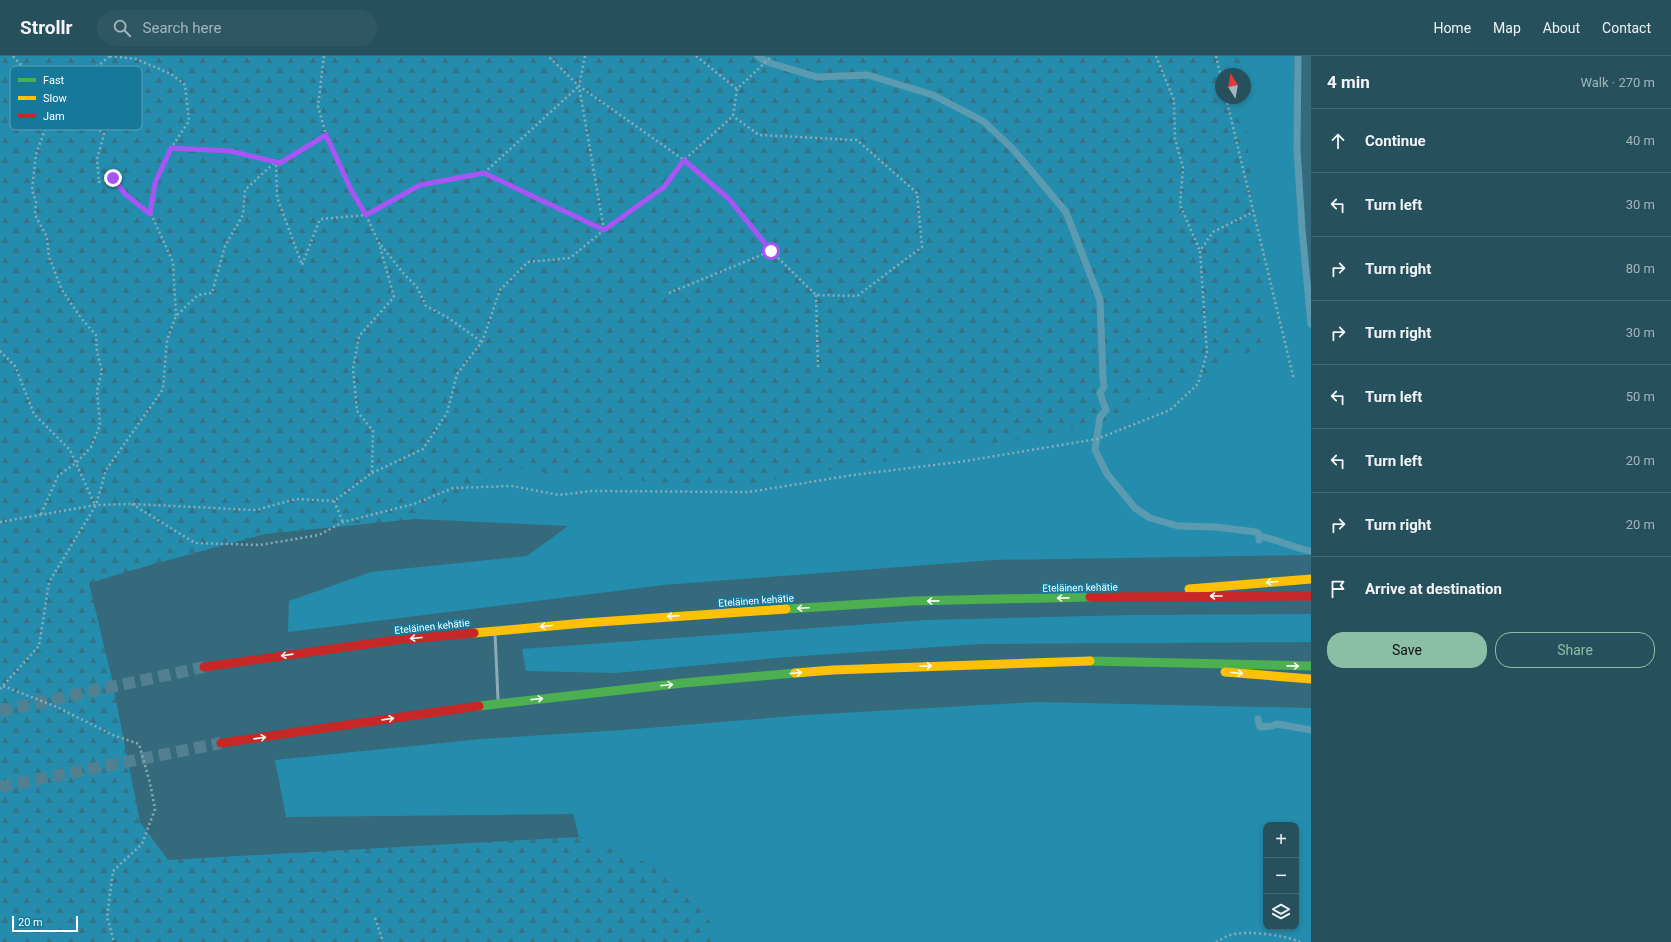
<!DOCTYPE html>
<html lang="en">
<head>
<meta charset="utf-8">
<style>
  :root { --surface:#27505d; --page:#2f5763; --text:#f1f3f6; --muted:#a4b5bc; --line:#436772; --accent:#8abfa5 }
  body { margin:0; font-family:Roboto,sans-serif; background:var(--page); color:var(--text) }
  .controls { position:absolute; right:12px; bottom:12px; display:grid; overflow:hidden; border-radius:8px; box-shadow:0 2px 6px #0003 }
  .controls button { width:36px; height:36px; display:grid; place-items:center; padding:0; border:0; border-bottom:1px solid var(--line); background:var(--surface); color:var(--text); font:20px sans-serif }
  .compass { position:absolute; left:1215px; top:12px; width:36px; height:36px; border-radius:50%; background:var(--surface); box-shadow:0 2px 6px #0003; rotate:349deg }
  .scale { position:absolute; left:12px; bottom:10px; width:66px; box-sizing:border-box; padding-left:4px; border:2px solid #fff; border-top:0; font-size:11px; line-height:14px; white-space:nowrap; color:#fff; -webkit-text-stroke:3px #16799a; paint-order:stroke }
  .stop { position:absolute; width:12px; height:12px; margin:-9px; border:3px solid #a855f7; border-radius:50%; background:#fff }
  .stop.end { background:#a855f7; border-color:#fff; box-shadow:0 1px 4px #0008 }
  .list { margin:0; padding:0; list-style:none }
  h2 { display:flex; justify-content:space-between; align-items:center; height:52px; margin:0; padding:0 16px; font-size:17px }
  h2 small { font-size:13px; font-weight:400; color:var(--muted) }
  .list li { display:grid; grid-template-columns:26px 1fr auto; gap:12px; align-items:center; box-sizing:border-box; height:64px; padding:0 16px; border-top:1px solid var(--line) }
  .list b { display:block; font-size:15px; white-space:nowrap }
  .list em { font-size:13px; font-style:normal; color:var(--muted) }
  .actions { display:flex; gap:8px; padding:12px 16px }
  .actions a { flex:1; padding:9px 0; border:1px solid var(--accent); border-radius:16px; text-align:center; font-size:14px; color:var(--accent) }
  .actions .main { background:var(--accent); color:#111 }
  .icon { flex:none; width:22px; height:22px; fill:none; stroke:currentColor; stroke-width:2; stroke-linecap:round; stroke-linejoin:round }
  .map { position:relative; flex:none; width:1311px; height:886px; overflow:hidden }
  header { display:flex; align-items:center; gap:24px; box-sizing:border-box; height:56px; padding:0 20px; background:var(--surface); border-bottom:1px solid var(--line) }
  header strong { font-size:19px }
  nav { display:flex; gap:22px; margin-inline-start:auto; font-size:14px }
  .search { width:280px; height:36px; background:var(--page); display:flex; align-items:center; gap:10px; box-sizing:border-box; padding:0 14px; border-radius:22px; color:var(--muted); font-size:15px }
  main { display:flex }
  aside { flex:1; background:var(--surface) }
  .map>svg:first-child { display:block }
</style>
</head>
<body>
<header>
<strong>Strollr</strong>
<div class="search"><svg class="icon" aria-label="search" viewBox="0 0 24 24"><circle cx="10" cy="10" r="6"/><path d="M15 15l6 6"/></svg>Search here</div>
<nav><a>Home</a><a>Map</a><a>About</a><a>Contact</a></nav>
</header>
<main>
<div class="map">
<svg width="1311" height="886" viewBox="0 0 1311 886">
  <defs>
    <pattern id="forest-firs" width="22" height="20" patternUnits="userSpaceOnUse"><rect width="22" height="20" fill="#248dad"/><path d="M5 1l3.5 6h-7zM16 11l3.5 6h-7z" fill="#347386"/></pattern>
  </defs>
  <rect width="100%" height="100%" fill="#346a7c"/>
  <path fill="#248dad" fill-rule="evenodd" d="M1239,0h56l-1,10 3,145 14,78v266l-318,5 -330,25 -375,47 1,-31 82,-29 156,-16 41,-30 -153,-7 91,-52 739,-369v-24h-4z
    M1311,558v28l-330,2 -194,13 -171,16 -90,-2 -4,-22 403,-29 207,-5z
    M1036,646l275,6v234h-589l-32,-52 -50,-30 -61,-23 -6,-23 -287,3 -11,-57 206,-21 142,-9 182,-15zM1266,769h30v102h-30z"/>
  <path fill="url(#forest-firs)" d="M0,0h1239l2,18h-20v24h22l25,245 -173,83 -364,61 -165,-11 -60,-9 -91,52 -150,15 -108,29 -68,20 22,92 29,147 28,38 411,-23 61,23 50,30 32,52h-722z"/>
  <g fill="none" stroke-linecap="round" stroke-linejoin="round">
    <path stroke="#5b9bb1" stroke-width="7" d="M758,0l9,6 50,15 51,-2 65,20 50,26 29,27 54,64 34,88 3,78 1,9 -4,6 6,17 -6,7 -5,33 12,24 28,34 15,10 28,8 38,1 40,5 3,2v6
      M1298,0l-1,93 5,80 9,95
      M1259,480c18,3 34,12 52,15
      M1258,663l2,8 12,-1 5,-2 34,6"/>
    <path stroke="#528090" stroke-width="12" stroke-dasharray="12 6" stroke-linecap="butt" d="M0,655l204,-44
      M0,731l221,-44"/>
    <path stroke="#8babb7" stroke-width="2.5" stroke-dasharray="2 3" stroke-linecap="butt" d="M13,0c17,20 28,24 51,34l5,30 26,6 9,8 -7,25 2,23 14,-4 12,16 25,20
      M110,0l26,3 35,15 14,11 4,36 -18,27 -16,35 -4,31 22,48 3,54
      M585,0l-6,30 105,74 45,39 42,52 45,44 41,1 65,-49 -5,-54 -60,-53 -98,-5 -26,-19
      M696,0l41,33
      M1156,0l18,44 1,39 8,29 -3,37 20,46
      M1216,0l5,22
      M1226,42l68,282
      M171,92l59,3 46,10 1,36 25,68 18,-46 46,-4 54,-30 64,-12 120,57 -25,-144 -31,-30
      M484,117l95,-87
      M381,189l22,28 14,14 9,19 21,11 35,25
      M669,237l102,-42
      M816,239l2,72
      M0,295l15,15 19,48 36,36 25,55
      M372,417l51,-24 24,-36 10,-39 25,-32 18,-52 28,-28 42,-4 34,-28 60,-43 20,-27 49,-44 4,-27 35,-33
      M334,445l9,21
      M132,448l63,39 65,2 59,-10 24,-13 71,-18 39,-16 59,-2 47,9 32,-4 158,1 104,-17 106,-13 138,-23 73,-29 28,-26 9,-31 -7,-102 13,-19 40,-20
      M41,458l17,-38 19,-14 14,-15 9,-22 -3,-34 5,-20 -5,-19 -1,-17 -15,-17 -19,-28 -13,-33 -2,-20 -12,-22 1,-14 -4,-11 4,-36 13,-35 15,-29 12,-6 34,-28
      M0,466l96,-17 36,-1 124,6 40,-11 38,2 38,-28 1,-42 -16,-20 -4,-42 6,-33 35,-39 -15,-54 -13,-28 -15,-25 -25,-55 -8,-29 6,-50
      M3,630l54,21 56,28 26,9 11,39 5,26 -13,35 -29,27 -6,46 7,25
      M0,633l39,-43 10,-64 47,-77 10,-35 57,-81 4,-49 9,-24 22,-21 14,-2 13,-47 18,-31 2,-25 31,-29 4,2 46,-28
      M375,862l8,24
      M1216,886c4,-2 9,-5 14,-7 17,-5 54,0 70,7"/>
    <path stroke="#8babb7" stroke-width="3" d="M495,577l3,66"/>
    <path stroke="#4caf50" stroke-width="9" d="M786,553l126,-8 178,-4
      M1090,605l221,5
      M479,650l204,-23 112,-10"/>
    <path stroke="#ffc107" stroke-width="9" d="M1189,533l122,-10
      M474,577l110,-10 202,-14
      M1225,616l86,7
      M795,617l38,-3 257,-9"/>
    <path stroke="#c62828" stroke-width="9" d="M1090,541l221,-1
      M204,611l192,-27 78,-7
      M221,687l258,-37"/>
  </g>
  <defs><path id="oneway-shaft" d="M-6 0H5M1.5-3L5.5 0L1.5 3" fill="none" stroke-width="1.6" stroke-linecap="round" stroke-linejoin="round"/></defs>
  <g stroke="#f6fbf6">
    <use href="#oneway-shaft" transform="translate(1272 526) rotate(175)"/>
    <use href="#oneway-shaft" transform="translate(1216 540) rotate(180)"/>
    <use href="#oneway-shaft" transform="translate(1063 542) rotate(179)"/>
    <use href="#oneway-shaft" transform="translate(933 545) rotate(179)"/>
    <use href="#oneway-shaft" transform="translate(803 552) rotate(177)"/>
    <use href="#oneway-shaft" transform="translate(673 560) rotate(176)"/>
    <use href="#oneway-shaft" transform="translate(546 570) rotate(175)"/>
    <use href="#oneway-shaft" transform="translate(416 582) rotate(175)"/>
    <use href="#oneway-shaft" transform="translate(287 599) rotate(172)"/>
    <use href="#oneway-shaft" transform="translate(926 610) rotate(-2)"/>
    <use href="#oneway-shaft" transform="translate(1293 610) rotate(1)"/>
    <use href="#oneway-shaft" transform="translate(796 617) rotate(-5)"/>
    <use href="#oneway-shaft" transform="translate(1237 617) rotate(5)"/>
    <use href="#oneway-shaft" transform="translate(667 629) rotate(-6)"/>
    <use href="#oneway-shaft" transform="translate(537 643) rotate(-6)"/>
    <use href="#oneway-shaft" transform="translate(388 663) rotate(-8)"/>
    <use href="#oneway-shaft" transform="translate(260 682) rotate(-8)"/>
  </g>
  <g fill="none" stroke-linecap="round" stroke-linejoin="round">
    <path stroke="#a855f7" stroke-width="5" d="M113,122l12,16 25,20 5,-31 16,-35 59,3 50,12 46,-28 25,55 15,25 54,-30 64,-12 120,57 60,-43 20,-27 45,39 42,52"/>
  </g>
  <g text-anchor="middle" stroke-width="4" stroke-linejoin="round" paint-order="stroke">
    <g font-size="10" fill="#fff" stroke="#16799a">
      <text transform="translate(1080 531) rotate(-1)" y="4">Eteläinen kehätie</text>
      <text transform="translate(756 544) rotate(-4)" y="4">Eteläinen kehätie</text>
      <text transform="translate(432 570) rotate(-6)" y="4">Eteläinen kehätie</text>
    </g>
  </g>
  <rect x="10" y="10" width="132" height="64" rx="6" fill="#16799a" stroke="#5ca1b8" stroke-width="1"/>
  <rect x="18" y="22" width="18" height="4" fill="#4caf50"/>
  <rect x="18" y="40" width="18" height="4" fill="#ffc107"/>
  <rect x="18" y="58" width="18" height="4" fill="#c62828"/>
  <g font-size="11" fill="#fff">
    <text x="43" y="28">Fast</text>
    <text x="43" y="46">Slow</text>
    <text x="43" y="64">Jam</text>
  </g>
</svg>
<div class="controls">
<button>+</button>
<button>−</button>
<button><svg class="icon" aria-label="layers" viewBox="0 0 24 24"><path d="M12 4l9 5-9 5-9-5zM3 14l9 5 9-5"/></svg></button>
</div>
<svg class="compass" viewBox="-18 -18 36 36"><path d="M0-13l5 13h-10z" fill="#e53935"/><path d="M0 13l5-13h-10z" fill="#a4b5bc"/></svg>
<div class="scale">20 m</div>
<div class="stop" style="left:771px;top:195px"></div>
<div class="stop end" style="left:113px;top:122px"></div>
</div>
<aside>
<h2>4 min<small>Walk · 270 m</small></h2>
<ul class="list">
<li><svg class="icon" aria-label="ahead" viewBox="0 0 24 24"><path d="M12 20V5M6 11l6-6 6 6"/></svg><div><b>Continue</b></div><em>40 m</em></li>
<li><svg class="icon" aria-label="left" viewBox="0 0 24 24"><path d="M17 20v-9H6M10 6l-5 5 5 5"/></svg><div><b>Turn left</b></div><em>30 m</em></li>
<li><svg class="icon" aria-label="right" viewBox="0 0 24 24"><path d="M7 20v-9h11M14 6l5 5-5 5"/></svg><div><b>Turn right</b></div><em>80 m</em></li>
<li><svg class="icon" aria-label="right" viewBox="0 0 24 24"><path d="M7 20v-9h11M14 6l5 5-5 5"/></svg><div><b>Turn right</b></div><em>30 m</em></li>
<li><svg class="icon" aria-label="left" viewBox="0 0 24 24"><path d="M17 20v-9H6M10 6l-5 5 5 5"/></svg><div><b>Turn left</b></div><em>50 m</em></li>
<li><svg class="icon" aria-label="left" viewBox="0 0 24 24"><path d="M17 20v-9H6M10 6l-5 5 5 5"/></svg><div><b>Turn left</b></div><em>20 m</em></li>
<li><svg class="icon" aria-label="right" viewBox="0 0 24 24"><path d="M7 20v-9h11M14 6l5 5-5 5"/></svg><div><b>Turn right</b></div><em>20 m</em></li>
<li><svg class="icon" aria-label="arrive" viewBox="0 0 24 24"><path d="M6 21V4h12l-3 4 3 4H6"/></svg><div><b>Arrive at destination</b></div></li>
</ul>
<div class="actions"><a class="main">Save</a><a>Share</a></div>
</aside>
</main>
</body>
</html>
